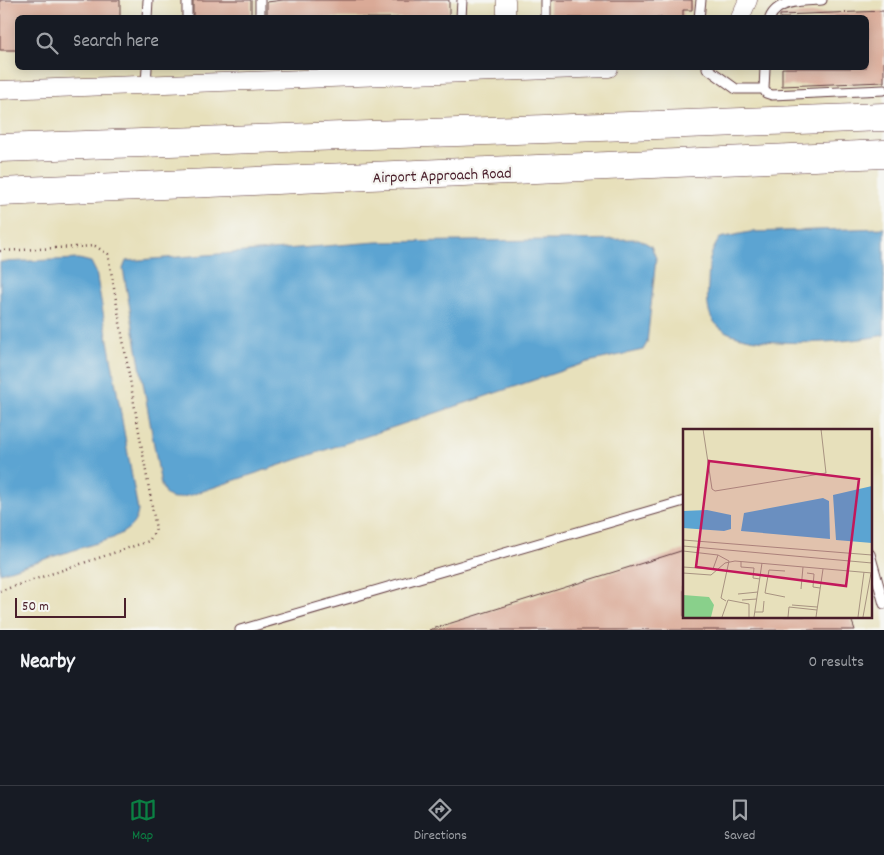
<!DOCTYPE html>
<html lang="en">
<head>
<meta charset="utf-8">
<style>
  :root { --surface:#171b24; --page:#20242c; --text:#f1f3f6; --muted:#9ea1a6; --line:#363941; --accent:#0b8043 }
  body { margin:0; font-family:Dekko,sans-serif; background:var(--page); color:var(--text) }
  .scale { position:absolute; left:15px; bottom:12px; width:111px; box-sizing:border-box; padding-left:5px; border:2px solid #4a1f2b; border-top:0; font-size:14px; line-height:18px; white-space:nowrap; color:#4a1f2b; -webkit-text-stroke:4px #f6f6f2; paint-order:stroke }
  .list { margin:0; padding:0; list-style:none }
  h2 { display:flex; justify-content:space-between; align-items:center; height:65px; margin:0; padding:0 20px; font-size:21px }
  h2 small { font-size:16px; font-weight:400; color:var(--muted) }
  .icon { flex:none; width:28px; height:28px; fill:none; stroke:currentColor; stroke-width:2; stroke-linecap:round; stroke-linejoin:round }
  .map { position:relative; flex:none; width:884px; height:630px; overflow:hidden }
  .search { position:absolute; background:var(--surface); box-shadow:0 2px 12px #0003; left:15px; right:15px; top:15px; height:55px; display:flex; align-items:center; gap:12px; box-sizing:border-box; padding:0 18px; border-radius:8px; color:var(--muted); font-size:19px }
  .sheet { height:155px; background:var(--surface) }
  nav { display:flex; justify-content:space-around; align-items:center; box-sizing:border-box; height:70px; border-top:1px solid var(--line); background:var(--surface); font-size:14px; color:var(--muted) }
  nav a { display:grid; justify-items:center; gap:2px }
  nav .on { color:var(--accent) }
  .map>svg:first-child { display:block }
</style>
</head>
<body>
<div class="map">
<svg width="884" height="630" viewBox="0 0 884 630">
  <rect width="100%" height="100%" fill="#f6f6f2"/>
  <filter id="ink" filterUnits="userSpaceOnUse"><feTurbulence type="fractalNoise" baseFrequency=".02" numOctaves="2"/><feDisplacementMap in="SourceGraphic" scale="10" xChannelSelector="R" yChannelSelector="G"/><feConvolveMatrix kernelMatrix="1 2 1 2 8 2 1 2 1" color-interpolation-filters="sRGB"/></filter>
  <filter id="wash" filterUnits="userSpaceOnUse"><feTurbulence type="fractalNoise" baseFrequency=".0096" numOctaves="4" result="noise"/><feDisplacementMap in="SourceGraphic" scale="20" xChannelSelector="R" yChannelSelector="G"/><feGaussianBlur stdDeviation="1.12" result="paint"/><feColorMatrix in="noise" values="0 0 0 0 0 0 0 0 0 0 0 0 0 0 0 0 0 1.4 0 .05"/><feComposite in="paint" operator="in"/></filter>
  <g filter="url(#wash)">
    <rect width="100%" height="100%" fill="#e7e0bb"/>
    <path fill="#5ba4d2" stroke="#52627e" d="M884,228v107c-32,8 -140,15 -165,-8 -13,-11 -12,-27 -11,-43 1,-19 0,-29 12,-46l30,-6z
      M639,239l12,7 5,12 -9,85 -4,7 -55,12 -397,133 -18,4 -7,-4 -5,-10 -38,-216 3,-8 251,-19z
      M79,259l12,3 5,10 42,239c-2,15 -12,20 -25,27l-113,35v-311z"/>
    <g id="blocks">
      <path fill="#daaa97" d="M0,0h120v18h-102v32h-18z
        M193,0h58v18h-58z
        M283,0h166v18h-182v-16z
        M550,0h142v10h-9v8h-133z
        M884,11v71l-102,4v-18h84v-50h-86v-3z
        M684,550v66h166l5,14h-426z"/>
    </g>
  </g>
  <g filter="url(#ink)">
    <use href="#blocks" fill-opacity="0" stroke="#623c41" stroke-width="1"/>
    <g fill="none" stroke-linecap="round" stroke-linejoin="round">
      <g stroke="#623c41" stroke-width="11">
        <path id="lane" d="M187,0v18
          M260,0v18
          M147,18l1,-18
          M461,18l1,-18
          M546,18v-18
          M699,18l2,-18
          M770,18c7,-18 34,-17 52,-18
          M707,68l29,21h28
          M765,68l-1,21 2,4 6,2 112,-5
          M146,84l1,-16
          M870,554l14,50
          M240,630l444,-129"/>
      </g>
      <g stroke="#623c41" stroke-width="19">
        <path id="street" d="M506,18v-18
          M740,18l8,-18
          M0,90l609,-22"/>
      </g>
      <g stroke="#623c41" stroke-width="29">
        <path id="primary" d="M0,148l884,-31
          M0,192l884,-38"/>
      </g>
      <path stroke="#623c41" stroke-width="2.5" stroke-dasharray="1 4" stroke-linecap="butt" d="M0,251l95,-5 13,8 48,275 -7,12 -149,50"/>
      <use href="#lane" stroke="#fff" stroke-width="9"/>
      <use href="#street" stroke="#fff" stroke-width="18"/>
      <use href="#primary" stroke="#fff" stroke-width="28"/>
    </g>
  </g>
  <g text-anchor="middle" stroke-width="4.5" stroke-linejoin="round" paint-order="stroke">
    <g font-size="16" fill="#4a1f2b" stroke="#f6f6f2">
      <text transform="translate(442 174) rotate(-2)" y="6">Airport Approach Road</text>
    </g>
  </g>
  <g transform="translate(683 429)">
    <rect width="189" height="189" fill="#e7e0bb"/>
    <path d="M0,166l26,2 5,8 -3,12h-28z" fill="#89d08b"/>
    <path d="M189,57v57l-36,-3 -3,-45zM140,69l6,3 1,38 -89,-8 3,-18zM24,81l24,5v14l-7,2 -41,-3v-17z" fill="#5ba4d2"/>
    <path fill="none" stroke="#a89381" stroke-width="1" d="M20,0l9,60 3,2 111,-18 -5,-44M0,111l189,15M0,117l189,17M0,122l35,4 -5,14 -30,-2M35,126l11,6 -8,37 5,3M58,133v5l13,1 -1,10 7,1M0,144l28,2 14,-12 10,-2 137,12M124,144l7,1 -1,13 7,1M118,160l2,-22M55,165l20,-2M102,168l-20,-4 4,-23 16,1M59,171l15,-1M109,176l25,2M72,183h8l1,-11M39,188l6,-17 21,4v13M71,188l8,-54M105,188l1,-10 28,3M133,188l7,-48M175,188l6,-45M180,188l8,-44"/>
    <path fill="#c2185b" fill-opacity="0.15" stroke="#c2185b" stroke-width="2.5" d="M26,32l150,18 -13,107 -150,-19z"/>
    <rect width="189" height="189" fill="none" stroke="#4a1f2b" stroke-width="2.5"/>
  </g>
</svg>
<div class="scale">50 m</div>
<div class="search"><svg class="icon" aria-label="search" viewBox="0 0 24 24"><circle cx="10" cy="10" r="6"/><path d="M15 15l6 6"/></svg>Search here</div>
</div>
<section class="sheet">
<h2>Nearby<small>0 results</small></h2>
<ul class="list">
</ul>
</section>
<nav>
<a class="on"><svg class="icon" aria-label="map" viewBox="0 0 24 24"><path d="M3 6l6-2 6 2 6-2v14l-6 2-6-2-6 2zM9 4v14M15 6v14"/></svg>Map</a>
<a><svg class="icon" aria-label="directions" viewBox="0 0 24 24"><path d="M12 3l9 9-9 9-9-9zM9 14v-3h6M13 9l2 2-2 2"/></svg>Directions</a>
<a><svg class="icon" aria-label="saved" viewBox="0 0 24 24"><path d="M7 4h10v16l-5-4-5 4z"/></svg>Saved</a>
</nav>
</body>
</html>
